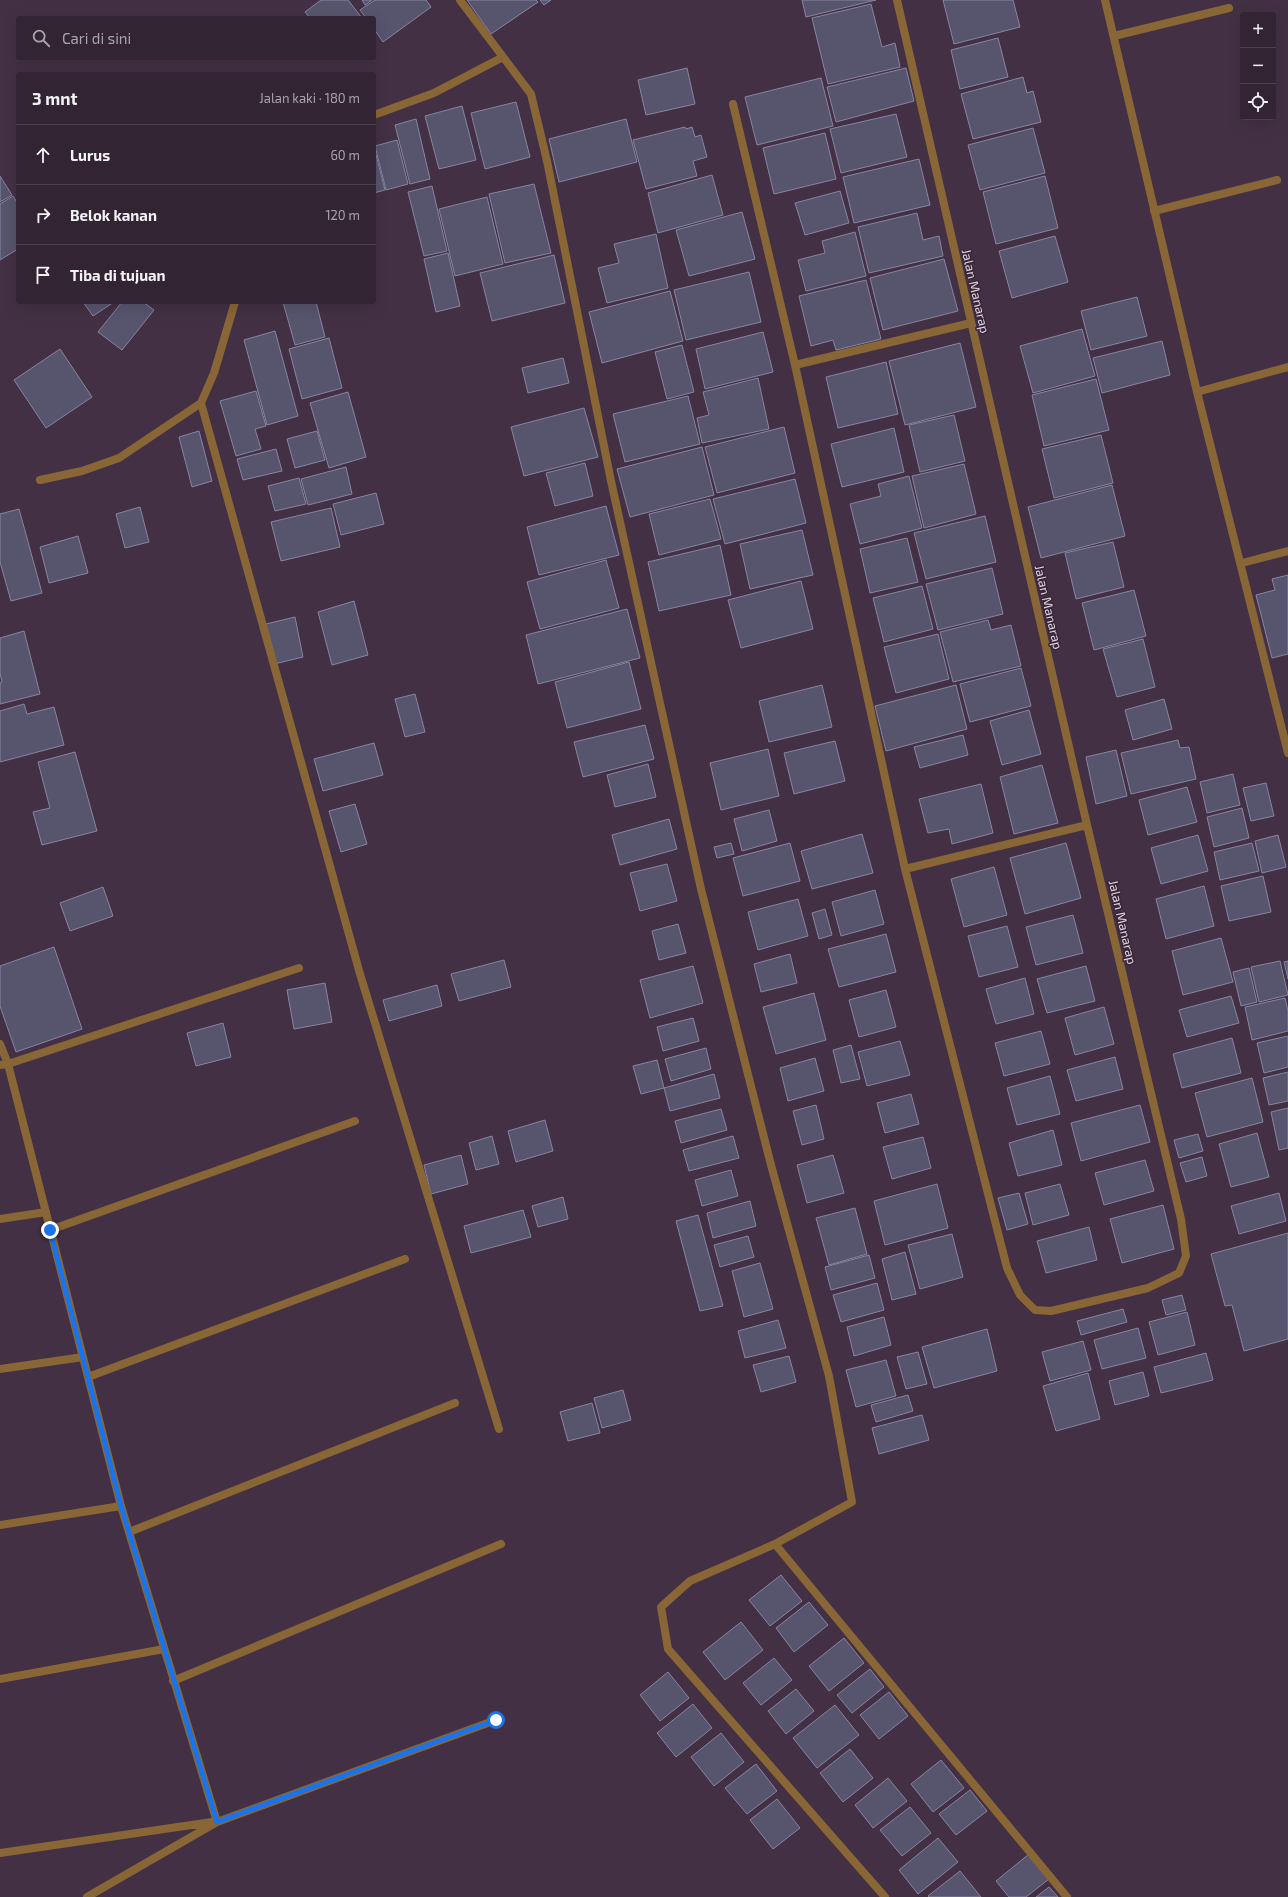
<!DOCTYPE html>
<html lang="id">
<head>
<meta charset="utf-8">
<style>
  :root { --surface:#322433; --page:#3a2c3b; --text:#f1f3f6; --muted:#a8a4ac; --line:#4d414e }
  body { margin:0; font-family:"Exo 2",sans-serif; background:var(--page); color:var(--text) }
  .controls { position:absolute; right:12px; top:12px; display:grid; overflow:hidden; border-radius:4px; box-shadow:0 4px 16px #0002 }
  .controls button { width:36px; height:36px; display:grid; place-items:center; padding:0; border:0; border-bottom:1px solid var(--line); background:var(--surface); color:var(--text); font:20px sans-serif }
  .stop { position:absolute; width:12px; height:12px; margin:-9px; border:3px solid #1a73e8; border-radius:50%; background:#fff }
  .stop.end { background:#1a73e8; border-color:#fff; box-shadow:0 1px 4px #0008 }
  .list { margin:0; padding:0; list-style:none }
  h2 { display:flex; justify-content:space-between; align-items:center; height:52px; margin:0; padding:0 16px; font-size:17px }
  h2 small { font-size:13px; font-weight:400; color:var(--muted) }
  .list li { display:grid; grid-template-columns:26px 1fr auto; gap:12px; align-items:center; box-sizing:border-box; height:60px; padding:0 16px; border-top:1px solid var(--line) }
  .list b { display:block; font-size:15px; white-space:nowrap }
  .list em { font-size:13px; font-style:normal; color:var(--muted) }
  .icon { flex:none; width:22px; height:22px; fill:none; stroke:currentColor; stroke-width:2; stroke-linecap:round; stroke-linejoin:round }
  .map { position:relative; flex:none; width:1288px; height:1897px; overflow:hidden }
  .search { position:absolute; background:var(--surface); box-shadow:0 4px 16px #0002; left:16px; top:16px; width:360px; height:44px; display:flex; align-items:center; gap:10px; box-sizing:border-box; padding:0 14px; border-radius:4px; color:var(--muted); font-size:15px }
  .panel { position:absolute; background:var(--surface); box-shadow:0 4px 16px #0002; left:16px; top:72px; width:360px; height:232px; border-radius:4px }
  .map>svg:first-child { display:block }
</style>
</head>
<body>
<div class="map">
<svg width="1288" height="1897" viewBox="0 0 1288 1897">
  <rect width="100%" height="100%" fill="#433044"/>
  <path fill="#57546e" stroke="#8885a2" d="M321,0h27l14,18h-52l-5,-6z
    M362,0h10l-7,5z
    M375,0h51l5,7 -48,35 -9,-13v-11h-8l-6,-8z
    M467,0h69l2,2 -47,32z
    M540,0h11l-7,5z
    M802,0h74l-70,17z
    M943,0h70l7,27 -66,17z
    M871,4l11,43 13,-4 5,24 -72,17 -16,-66z
    M998,38l10,39 -48,12 -9,-39z
    M687,68l8,36 -49,11 -8,-35z
    M906,68l8,33 -78,21 -9,-35z
    M1023,77l4,16 6,-2 8,31 -68,17 -12,-45z
    M821,78l12,48 -76,19 -12,-48z
    M516,102l14,55 -45,12 -14,-56z
    M462,106l14,54 -37,9 -14,-53z
    M896,114l11,43 -66,16 -11,-44z
    M416,119l14,60 -20,5 -15,-59z
    M626,119l11,43 -78,20 -10,-43z
    M685,127l1,2 6,-2 3,10 6,-2 6,22 -14,4 4,15 -51,13 -13,-49z
    M1033,128l12,45 -65,17 -12,-45z
    M825,133l11,46 -62,15 -11,-46z
    M397,140l11,44 -22,6 -11,-44z
    M374,147l11,43 -11,3z
    M919,159l11,46 -76,18 -11,-46z
    M712,175l11,40 -65,18 -10,-40z
    M0,176l12,19 -12,7z
    M1045,176l13,52 -62,16 -13,-52z
    M534,184l17,69 -46,10 -16,-69z
    M432,186l15,65 -23,5 -16,-64z
    M840,191l9,32 -44,12 -10,-32z
    M13,196l5,8v45l-18,11v-56z
    M487,197l16,67 -48,12 -16,-67z
    M742,212l13,47 -66,17 -13,-46z
    M917,213l6,27 16,-4 4,20 -74,17 -11,-46z
    M855,232l11,44 -60,15 -8,-31 27,-7 -3,-12z
    M656,234l12,54 -61,15 -9,-35 21,-5 -5,-19z
    M1055,236l13,46 -56,16 -13,-47z
    M448,253l12,53 -24,6 -12,-53z
    M554,255l11,48 -73,18 -12,-48z
    M944,259l14,52 -75,19 -13,-52z
    M749,272l12,50 -75,18 -12,-50z
    M866,280l15,59 -45,11 -3,-10 -22,6 -12,-50z
    M670,291l13,50 -81,22 -13,-51z
    M1137,297l10,39 -56,14 -10,-39z
    M83,302h31l-21,14z
    M122,302h21l11,8 -32,40 -24,-18z
    M283,302h33l9,35 -30,8z
    M1082,329l13,47 -62,17 -13,-47z
    M275,331l23,85 -31,9 -23,-85z
    M763,332l10,40 -68,17 -9,-40z
    M329,338l13,50 -40,11 -13,-50z
    M1162,341l8,34 -68,18 -9,-35z
    M960,343l16,64 -71,18 -16,-64z
    M682,345l12,47 -27,7 -12,-47z
    M60,349l32,48 -46,31 -32,-48z
    M563,358l6,25 -41,10 -6,-25z
    M886,362l12,52 -60,14 -12,-51z
    M758,378l11,51 -67,14 -5,-25 12,-3 -6,-23z
    M1096,379l13,51 -65,16 -12,-51z
    M256,391l10,35 -11,3 6,20 -25,7 -16,-55z
    M348,392l18,65 -37,11 -19,-65z
    M688,396l12,48 -75,18 -12,-48z
    M584,408l14,49 -74,19 -13,-49z
    M954,415l11,46 -45,11 -11,-47z
    M784,427l11,46 -78,20 -12,-46z
    M894,428l10,44 -62,15 -11,-43z
    M199,431l13,50 -20,6 -13,-50z
    M317,431l8,29 -30,8 -8,-29z
    M1101,435l12,48 -59,15 -12,-49z
    M702,447l12,48 -84,22 -13,-48z
    M276,449l6,22 -39,9 -6,-21z
    M585,463l8,33 -38,10 -9,-33z
    M964,464l12,50 -52,14 -12,-52z
    M346,467l6,27 -44,11 -7,-26z
    M909,476l13,52 -62,16 -10,-40 31,-8 -3,-12z
    M299,478l7,26 -31,7 -7,-25z
    M795,479l11,44 -81,21 -12,-45z
    M1112,485l13,51 -84,22 -13,-51z
    M376,493l8,31 -43,11 -8,-31z
    M710,499l11,40 -62,16 -10,-41z
    M606,506l13,49 -80,20 -12,-48z
    M140,507l9,35 -24,6 -9,-34z
    M331,508l9,39 -59,14 -10,-39z
    M19,509l23,84 -31,8 -11,-39v-48z
    M985,516l11,46 -70,17 -12,-46z
    M802,530l11,45 -63,14 -10,-45z
    M78,536l10,37 -39,10 -9,-36z
    M907,538l11,44 -48,11 -10,-44z
    M1113,542l11,45 -48,12 -11,-46z
    M720,545l11,50 -72,16 -11,-49z
    M606,560l13,48 -79,21 -13,-47z
    M992,568l11,46 -65,16 -12,-46z
    M1288,575v79l-16,4 -16,-63 19,-5 -3,-11z
    M801,581l12,48 -72,19 -13,-48z
    M922,586l11,43 -49,13 -11,-44z
    M1134,590l12,46 -52,14 -12,-47z
    M354,601l14,54 -36,10 -14,-53z
    M627,609l13,49 -102,26 -12,-49z
    M295,617l8,40 -29,7 -8,-40z
    M988,620l3,10 20,-5 10,41 -68,16 -13,-50z
    M24,631l16,63 -40,10v-21l2,-1 -2,-9v-35z
    M938,634l11,45 -53,14 -12,-46z
    M1143,639l12,48 -38,10 -14,-48z
    M629,662l12,47 -74,19 -12,-46z
    M1021,668l10,38 -61,16 -10,-38z
    M822,685l10,42 -63,15 -10,-41z
    M956,685l11,44 -81,22 -11,-45z
    M415,694l10,38 -20,5 -10,-38z
    M1164,699l8,30 -39,11 -8,-30z
    M24,704l3,10 27,-7 10,38 -64,17v-51z
    M1029,710l12,44 -39,11 -12,-44z
    M645,725l9,34 -71,18 -9,-35z
    M963,735l5,20 -48,13 -6,-21z
    M1178,740l2,8 9,-1 7,32 -65,15 -10,-41z
    M835,741l10,40 -51,13 -10,-41z
    M374,743l9,32 -60,16 -9,-32z
    M768,749l11,47 -58,14 -11,-47z
    M1116,750l11,46 -31,8 -10,-47z
    M75,752l22,79 -55,14 -9,-33 17,-4 -12,-46z
    M648,764l8,33 -41,10 -8,-32z
    M1042,765l16,58 -44,11 -14,-57z
    M1233,774l7,31 -33,8 -7,-31z
    M1266,783l8,33 -23,5 -8,-33z
    M981,784l12,49 -41,11 -3,-15 -21,4 -9,-34z
    M1187,787l10,35 -49,13 -9,-35z
    M355,804l12,40 -26,8 -12,-41z
    M1242,808l7,30 -35,9 -7,-30z
    M769,810l8,31 -35,10 -8,-32z
    M669,819l8,30 -57,16 -8,-30z
    M862,834l11,39 -61,16 -11,-38z
    M1198,835l10,36 -47,13 -10,-36z
    M1278,835l8,32 -24,6 -7,-32z
    M731,843l3,11 -17,4 -3,-11z
    M790,843l10,38 -57,15 -10,-38z
    M1066,843l15,55 -56,16 -15,-56z
    M1252,843l7,28 -39,9 -6,-28z
    M667,864l10,37 -37,10 -10,-38z
    M994,867l13,48 -43,12 -13,-48z
    M1263,876l8,36 -42,9 -8,-35z
    M1204,886l10,40 -48,13 -10,-40z
    M103,887l10,29 -43,15 -10,-28z
    M875,890l9,34 -43,12 -9,-34z
    M798,899l10,37 -50,14 -10,-38z
    M825,909l7,26 -13,4 -7,-26z
    M1073,915l10,38 -47,12 -10,-38z
    M678,924l8,29 -27,7 -7,-29z
    M1007,926l11,41 -39,10 -11,-41z
    M886,934l10,38 -57,15 -11,-38z
    M1221,938l12,44 -50,13 -11,-44z
    M54,947l28,82 -66,23 -16,-46v-40z
    M790,954l7,29 -36,9 -7,-28z
    M504,960l7,27 -52,14 -8,-27z
    M1280,961l8,34 -29,7 -8,-35z
    M1288,961v18l-4,-17z
    M693,966l10,37 -53,15 -10,-38z
    M1086,966l9,35 -48,12 -10,-34z
    M1249,968l8,34 -16,4 -8,-34z
    M1025,978l9,36 -38,10 -10,-35z
    M325,983l7,39 -38,7 -7,-39z
    M437,985l5,21 -53,15 -6,-21z
    M886,990l10,37 -37,10 -10,-37z
    M814,993l12,47 -50,14 -13,-47z
    M1231,996l8,27 -52,14 -8,-27z
    M1285,998l3,13v20l-36,9 -7,-33z
    M1104,1007l10,37 -39,11 -10,-37z
    M693,1018l6,23 -36,10 -6,-24z
    M223,1023l8,34 -35,9 -9,-33z
    M1041,1031l9,33 -46,12 -9,-33z
    M1288,1036v31l-24,6 -7,-30z
    M1232,1038l9,35 -59,15 -9,-34z
    M900,1041l10,34 -43,11 -9,-34z
    M851,1045l9,34 -19,4 -8,-33z
    M706,1048l5,21 -40,12 -6,-22z
    M1115,1057l8,32 -47,12 -9,-31z
    M815,1058l9,33 -36,10 -8,-33z
    M657,1060l7,28 -23,6 -8,-28z
    M1288,1072v29l-19,4 -6,-27z
    M714,1074l6,24 -50,13 -6,-23z
    M1050,1076l10,38 -43,11 -10,-37z
    M1252,1078l11,44 -56,15 -12,-44z
    M911,1094l8,30 -34,9 -8,-30z
    M816,1105l8,34 -22,6 -9,-34z
    M1140,1105l10,37 -69,19 -10,-38z
    M1288,1108v40l-9,2 -8,-38z
    M721,1109l6,21 -46,13 -6,-22z
    M545,1120l8,31 -37,11 -8,-31z
    M1053,1130l9,35 -44,11 -9,-33z
    M1257,1133l12,44 -38,10 -12,-43z
    M1198,1134l5,17 -24,7 -5,-18z
    M492,1136l7,28 -23,6 -7,-27z
    M733,1136l6,22 -50,13 -6,-21z
    M923,1137l8,31 -39,11 -9,-32z
    M461,1155l7,29 -37,10 -7,-29z
    M833,1155l11,38 -37,10 -10,-38z
    M1202,1157l5,19 -21,6 -6,-19z
    M1145,1160l9,31 -50,14 -9,-32z
    M731,1170l7,26 -36,10 -7,-26z
    M937,1184l11,44 -63,17 -11,-44z
    M1060,1184l9,31 -36,10 -8,-32z
    M1019,1193l9,31 -21,6 -9,-32z
    M1279,1193l7,28 -47,13 -8,-28z
    M563,1197l5,22 -30,8 -6,-21z
    M750,1201l6,25 -43,12 -6,-25z
    M1163,1205l11,44 -52,14 -12,-44z
    M855,1208l12,46 -38,11 -13,-47z
    M523,1210l8,27 -60,16 -7,-27z
    M698,1215l25,91 -23,5 -24,-90z
    M1089,1227l8,33 -51,13 -9,-32z
    M1288,1233v106l-44,12 -12,-46 -7,1 -14,-52z
    M952,1234l11,43 -43,12 -12,-44z
    M748,1236l6,21 -34,10 -6,-22z
    M905,1252l11,42 -24,6 -10,-41z
    M869,1255l6,23 -44,12 -6,-23z
    M760,1263l13,46 -29,8 -12,-46z
    M877,1283l7,27 -43,12 -8,-27z
    M1182,1295l4,15 -20,5 -4,-15z
    M1123,1309l4,13 -46,13 -4,-14z
    M1187,1312l8,33 -37,10 -9,-33z
    M884,1317l7,28 -37,11 -7,-29z
    M778,1320l8,28 -41,10 -7,-27z
    M1138,1328l8,30 -44,11 -8,-29z
    M987,1329l10,42 -63,17 -12,-41z
    M1083,1341l8,29 -41,11 -8,-29z
    M918,1352l9,32 -21,5 -9,-32z
    M1206,1353l7,27 -52,13 -7,-26z
    M789,1356l7,26 -35,10 -8,-27z
    M886,1360l10,36 -40,11 -10,-37z
    M1143,1372l6,24 -34,9 -6,-24z
    M1088,1373l12,46 -44,12 -13,-45z
    M623,1390l8,30 -29,8 -8,-30z
    M908,1395l5,16 -37,11 -5,-17z
    M592,1403l8,30 -32,8 -8,-29z
    M922,1415l7,25 -50,14 -7,-26z
    M781,1575l21,26 -32,25 -21,-26z
    M809,1602l19,23 -34,27 -18,-24z
    M741,1622l22,28 -38,30 -22,-28z
    M844,1638l20,25 -35,28 -20,-25z
    M774,1658l18,22 -31,25 -18,-22z
    M870,1669l14,18 -32,26 -15,-18z
    M668,1672l21,26 -29,23 -20,-26z
    M796,1689l18,22 -28,23 -18,-23z
    M889,1692l19,24 -29,23 -19,-24z
    M693,1704l19,24 -36,29 -19,-24z
    M835,1705l24,30 -42,33 -24,-30z
    M721,1733l23,29 -30,24 -23,-29z
    M850,1749l23,29 -30,24 -23,-29z
    M941,1760l23,28 -31,24 -22,-28z
    M756,1764l21,27 -30,23 -22,-26z
    M888,1778l19,23 -34,27 -18,-23z
    M970,1790l17,21 -31,24 -17,-21z
    M777,1799l23,29 -27,21 -23,-29z
    M910,1807l21,26 -29,23 -22,-26z
    M938,1838l20,24 -40,32 -19,-24z
    M1029,1854l20,25 -23,18h-17l-13,-16z
    M960,1871l21,26h-52l-1,-1z
    M1049,1887l9,10h-22z"/>
  <g fill="none" stroke-linecap="round" stroke-linejoin="round">
    <path stroke="#896636" stroke-width="8" d="M460,0l71,94 16,67 64,320 90,408 70,276 58,211 23,126 -77,42 292,353
      M1105,0l92,392 91,361
      M1114,36l115,-28
      M733,104l62,261 110,504 102,399 13,27 15,15 16,1 97,-23 31,-15 7,-17 -5,-37 -94,-394 -190,-825
      M374,115l60,-22 69,-36
      M1154,211l123,-31
      M795,365l176,-42
      M1197,392l91,-25
      M201,403l159,571 139,455
      M40,480l42,-9 37,-13 82,-55 13,-30 21,-71
      M1242,563l46,-12
      M905,869l182,-44
      M0,1044l8,20 113,442 96,316
      M0,1065l8,-1 291,-96
      M0,1219l46,-7
      M50,1230l305,-109
      M0,1369l83,-12
      M88,1377l317,-118
      M0,1525l121,-19
      M129,1532l326,-129
      M775,1544l-85,37 -29,26 7,42 217,248
      M0,1679l164,-30
      M173,1681l328,-137
      M0,1853l212,-31
      M87,1897l130,-75 279,-102"/>
  </g>
  <g fill="none" stroke-linecap="round" stroke-linejoin="round">
    <path stroke="#1a73e8" stroke-width="5" d="M50,1230l71,276 96,316 279,-102"/>
  </g>
  <g text-anchor="middle" stroke-width="3" stroke-linejoin="round" paint-order="stroke">
    <g font-size="13" fill="#ded2de" stroke="#392639">
      <text transform="translate(976 291) rotate(77)" y="5">Jalan Manarap</text>
      <text transform="translate(1049 607) rotate(77)" y="5">Jalan Manarap</text>
      <text transform="translate(1123 922) rotate(77)" y="5">Jalan Manarap</text>
    </g>
  </g>
</svg>
<div class="controls">
<button>+</button>
<button>−</button>
<button><svg class="icon" aria-label="locate" viewBox="0 0 24 24"><circle cx="12" cy="12" r="6"/><path d="M12 2v4M12 18v4M2 12h4M18 12h4"/></svg></button>
</div>
<div class="stop" style="left:496px;top:1720px"></div>
<div class="stop end" style="left:50px;top:1230px"></div>
<div class="search"><svg class="icon" aria-label="search" viewBox="0 0 24 24"><circle cx="10" cy="10" r="6"/><path d="M15 15l6 6"/></svg>Cari di sini</div>
<section class="panel">
<h2>3 mnt<small>Jalan kaki · 180 m</small></h2>
<ul class="list">
<li><svg class="icon" aria-label="ahead" viewBox="0 0 24 24"><path d="M12 20V5M6 11l6-6 6 6"/></svg><div><b>Lurus</b></div><em>60 m</em></li>
<li><svg class="icon" aria-label="right" viewBox="0 0 24 24"><path d="M7 20v-9h11M14 6l5 5-5 5"/></svg><div><b>Belok kanan</b></div><em>120 m</em></li>
<li><svg class="icon" aria-label="arrive" viewBox="0 0 24 24"><path d="M6 21V4h12l-3 4 3 4H6"/></svg><div><b>Tiba di tujuan</b></div></li>
</ul>
</section>
</div>
</body>
</html>
